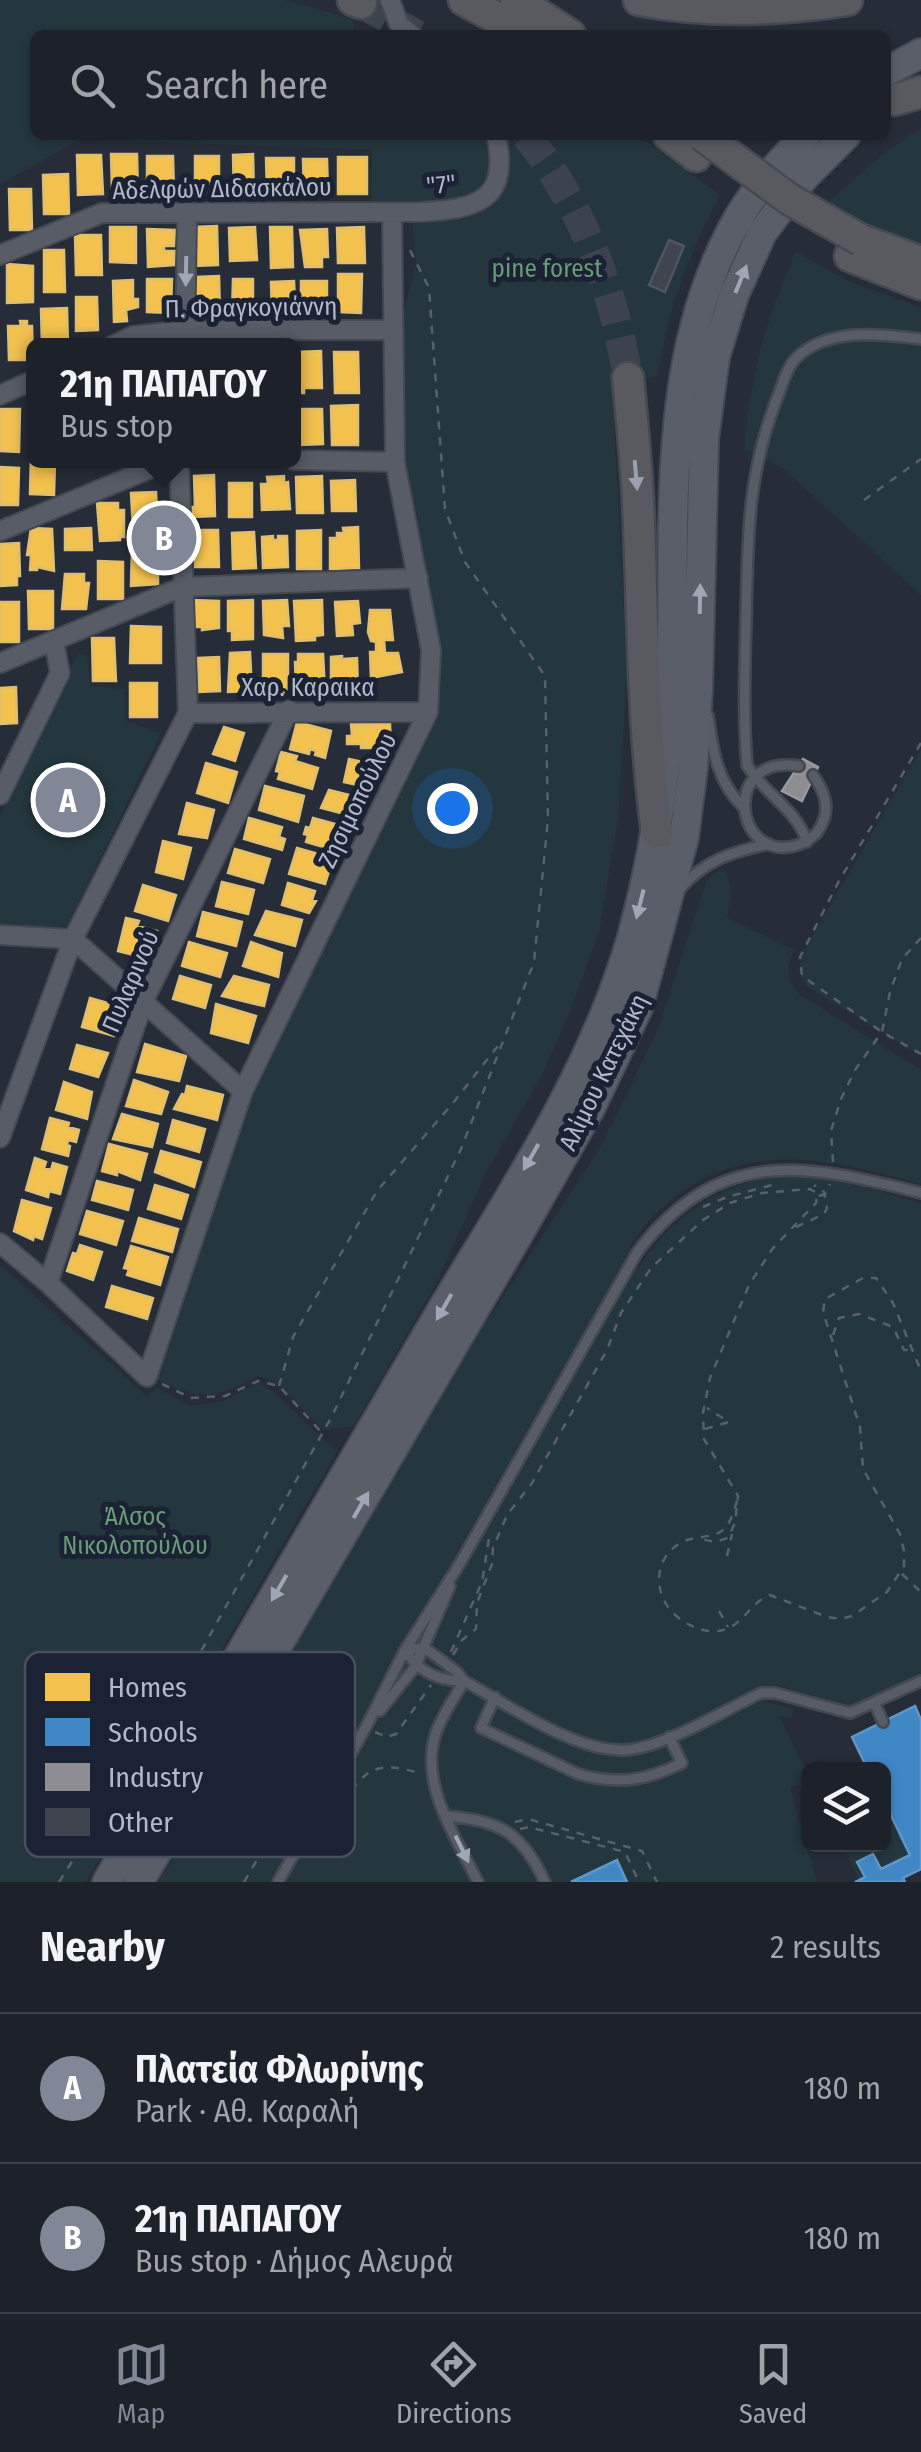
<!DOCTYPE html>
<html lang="en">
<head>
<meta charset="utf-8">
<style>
  :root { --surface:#1d222a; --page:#2a2f36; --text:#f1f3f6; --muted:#a0a4a8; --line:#3b3f47; --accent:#818797 }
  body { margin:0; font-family:"Fira Sans Condensed",sans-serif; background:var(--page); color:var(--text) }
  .controls { position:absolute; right:30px; bottom:30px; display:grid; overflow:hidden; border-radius:15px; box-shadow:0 2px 8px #0004 }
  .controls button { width:90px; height:90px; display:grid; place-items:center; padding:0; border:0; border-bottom:2px solid var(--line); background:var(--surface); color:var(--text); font:50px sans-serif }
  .you { position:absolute; left:452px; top:808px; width:35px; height:35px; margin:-25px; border:8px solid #fff; border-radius:50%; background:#1a73e8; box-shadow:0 0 0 15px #1a73e833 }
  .badge { display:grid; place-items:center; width:65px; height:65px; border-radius:50%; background:var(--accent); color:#fff; font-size:32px; font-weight:700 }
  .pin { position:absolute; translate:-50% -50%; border:5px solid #fff; box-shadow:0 2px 10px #0006 }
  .popup { position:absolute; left:26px; top:338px; width:275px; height:130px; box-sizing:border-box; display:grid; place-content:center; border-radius:15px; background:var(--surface); filter:drop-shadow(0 2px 8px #0005); font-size:32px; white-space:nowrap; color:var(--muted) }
  .popup b { font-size:38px; color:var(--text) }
  .popup::after { content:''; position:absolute; left:50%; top:100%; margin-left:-20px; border:20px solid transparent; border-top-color:var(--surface) }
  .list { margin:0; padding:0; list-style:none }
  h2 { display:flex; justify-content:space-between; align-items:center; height:130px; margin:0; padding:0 40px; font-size:42px }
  h2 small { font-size:32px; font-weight:400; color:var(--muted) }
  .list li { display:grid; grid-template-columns:65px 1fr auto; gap:30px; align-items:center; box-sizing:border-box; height:150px; padding:0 40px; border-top:2px solid var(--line) }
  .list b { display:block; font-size:38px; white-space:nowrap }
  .list p { margin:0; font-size:32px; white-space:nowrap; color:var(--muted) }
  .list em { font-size:32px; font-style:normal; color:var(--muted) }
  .icon { flex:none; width:55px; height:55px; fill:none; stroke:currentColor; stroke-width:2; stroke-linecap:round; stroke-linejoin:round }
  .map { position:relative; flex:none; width:921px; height:1882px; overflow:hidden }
  .search { position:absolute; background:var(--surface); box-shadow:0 2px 8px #0004; left:30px; right:30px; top:30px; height:110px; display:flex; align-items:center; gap:25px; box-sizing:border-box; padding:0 35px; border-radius:15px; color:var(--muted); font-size:38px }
  .sheet { height:430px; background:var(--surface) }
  nav { display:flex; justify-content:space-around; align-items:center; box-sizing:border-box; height:140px; border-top:2px solid var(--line); background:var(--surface); font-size:28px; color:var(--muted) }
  nav a { display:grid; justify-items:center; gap:5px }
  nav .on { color:var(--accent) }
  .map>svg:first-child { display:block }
</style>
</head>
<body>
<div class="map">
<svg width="921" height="1882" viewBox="0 0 921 1882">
  <rect width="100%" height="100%" fill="#272d38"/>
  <path fill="#24373e" d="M0,0h285l67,19 4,16h-321v100h603l82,60c-31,58 -53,116 -62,181l-46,7 15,290 -9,145 -19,114 -28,77 -28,64 -57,100 -50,111 -82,142 -31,4 -44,-46 -21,-8c-50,27 -60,22 -110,-1l96,-285 29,-37 30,-84 41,-62 35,-95 38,-77 14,-84 -13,-72v-62l-15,-54 -10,-109 23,-90 -5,-59h-40l1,-56 -293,-9 -79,44z
    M921,128v117l-50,-18 -45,-23 57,-50z
    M796,252l48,27 77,29v287l-138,-127 -39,-19c7,-75 21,-129 52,-197z
    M78,653l9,4 3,29 35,3v31l35,14 -92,192 -68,2v-112z
    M921,749v307l-113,-69c-13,-14 -9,-24 -2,-40z
    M718,870l8,3 5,15 -4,30 67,32c-8,19 -8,30 6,45l121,75v114c-116,-33 -211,-49 -291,61l8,24c32,-53 90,-92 153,-93 44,0 88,16 130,27v471l-73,33 -71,-22 -17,2 5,14 28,8 -2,9 -12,-2 29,59v27l-9,-18 -9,4 10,35 8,-4v14l-4,3 13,46h-658l301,-520 142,-217 56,-116 48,-147z
    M0,1265l148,132 7,-10 35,19 32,-4 36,-19 17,10 62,59 -251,430h-86z
    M884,1801l26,54 -29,14 -8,-14 -15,7 7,15 -6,3 -17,-35 42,-1z"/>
  <path fill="#f2c14e" stroke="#debe73" stroke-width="2.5" d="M111,154h26l1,41 -17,1v-5h-9z
    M253,154l1,42h-20l-1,-41z
    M77,155h24l2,39 -25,1z
    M147,156h26l1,38h-27z
    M195,156h24v39h-24z
    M338,157h29v37h-29z
    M266,158h28v35l-27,1z
    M303,159h24l1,36h-24z
    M68,174l1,40h-25l-1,-39z
    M9,189h22l1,41h-22z
    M217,226l1,39 -24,1 -1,-39z
    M110,227h26v36l-26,-1z
    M255,227l2,33 -27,1 -1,-33z
    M270,227h22l1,40 -22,1z
    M364,227l1,36h-27l-1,-35z
    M147,229l28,1 -1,16h-10v5h11l-1,14 -26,2z
    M327,229l1,28h-6v10h-17l-5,-37z
    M75,235h26l1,40h-26z
    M44,250h20l1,42h-21z
    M7,264l26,2v36l-26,1z
    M338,274h24l-1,39 -23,-1z
    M219,276l1,38h-24l-4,-23 3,-1v-13z
    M147,279h25l-1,34 -24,-1z
    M233,279h20v37h-21z
    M133,280v19h5v8l-12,3 1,11 -13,1 -1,-41z
    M294,281l2,39h-6v-5h-18l-1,-33z
    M301,281h26v35l-26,-3z
    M76,297h21l1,33 -22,1z
    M67,308l1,38h-26l-1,-37z
    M20,321h7v5h5l1,34h-24l-1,-34h13z
    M321,351l1,37h-18v5h-5l-2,-41z
    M334,352h24l1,41h-24z
    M358,405v40h-26l-1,-39z
    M0,409h20l-1,43 -19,-1z
    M301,409h21l1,35 -22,1z
    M31,455h3v5h21l-1,35 -24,-1z
    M0,467l19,1 -1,37h-18z
    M214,475l1,41 -23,1 -1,-10h4l-1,-31z
    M284,476v7l4,-1 2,27 -28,1 -1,-26h7l-1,-7z
    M322,476l1,37h-26l-1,-36z
    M355,480l1,31h-24l-1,-30z
    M229,483h23v34h-23z
    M156,492l2,37 -25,1 -2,-37z
    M97,503h21v7h6v27h-4v3l-20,1z
    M358,527l1,41 -29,1v-31h7v-5h7l-1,-5z
    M31,528l21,1 2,42 -17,-4v3h-7l1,-15h-4z
    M91,528l1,22h-27v-21z
    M194,530h24l1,37h-24z
    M321,530v39h-24v-38z
    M254,532l2,36 -23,1 -1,-36z
    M273,536v4h5v-4h9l1,31 -25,1 -1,-31z
    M19,543l1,33h-3v9l-17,1v-42z
    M132,547h26v37l-27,2z
    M98,561l25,1v37h-25z
    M65,574h19v9h5l-3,26h-24z
    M28,591h25v38h-24z
    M191,600l28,1v27l-17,2v-3h-12z
    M253,600v39l-21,1v-9h-4v-30z
    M287,600l2,26h-7l1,12 -19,-3 -1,-34z
    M322,600l1,35 -8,1v4l-19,1 -2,-40z
    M358,601l2,22 -8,1 1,11 -16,1 -2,-34z
    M0,602h19v40h-19z
    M370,610h20l3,30h-9l1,13h13l4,19 -31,6 -1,-26h6v-10l-5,-1 -3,-9z
    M131,626l30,1v36h-31z
    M92,638h22l2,43h-23z
    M250,652l2,39 -24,1 2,-39z
    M263,654h25v38h-25z
    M298,654h25l2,37 -29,1 -1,-30h3z
    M342,656v3l15,-1 1,32h-27v-33z
    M219,657l1,34 -21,1 -1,-34z
    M130,683h27v34h-27z
    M16,687l1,36 -17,1v-36z
    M297,722l34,9 -6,27 -10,-3 1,-4 -6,-2 -1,5 -19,-5z
    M351,724h39l1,24h-30v-4h-14v-8h5z
    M224,727l20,6 -9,28 -22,-7z
    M281,752l16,4 -2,5 23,7 -6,21 -34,-10 2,-7 -4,-1z
    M349,759l27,6 -5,23 -27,-6z
    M206,763l31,9 -9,31 -31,-10z
    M265,786l39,10 -6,26 -39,-12z
    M329,790l32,8 -5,19 -35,-9z
    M187,803l27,7 -7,28 -28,-4z
    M249,818l33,9 -3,10 6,2 -3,11 -38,-11z
    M313,818l33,9 -6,25 -34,-10 2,-7 -4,-1 2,-7 4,1z
    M163,841l28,7 -8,31 -27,-7z
    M297,848l36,10 -8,26 -36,-10z
    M235,849l35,10 -7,24 -35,-10z
    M222,882l32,8 -6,24 -32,-8z
    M288,883l27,8 -3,9 4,1 -7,12 -27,-8z
    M143,885l33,10 -8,26 -33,-10z
    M266,911l36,9 -7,26 -40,-11z
    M203,912l39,10 -6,24 -39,-10z
    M126,918l13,3 -2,5 20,5 -7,28 -32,-8z
    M189,942l38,11 -7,24 -38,-11z
    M251,942l31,11 -4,24 -35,-11z
    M180,976l31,9 -6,23 -32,-9z
    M234,976l35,9 -5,21 -42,-10z
    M90,998l32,9 -8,29 -32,-9z
    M216,1004l40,12 -8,27 -37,-10z
    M145,1044l41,12 -7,25 -42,-9z
    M77,1045l31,8 -10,24 -28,-8z
    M134,1080l34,12 -7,22 -35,-8z
    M64,1082l28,10 -5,27 -31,-9z
    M187,1086l36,9 -6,25 -43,-11 8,-15 3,1z
    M122,1114l36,10 -6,23 -39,-8z
    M50,1118l19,5 -1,4 11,3 -3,12 -8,-2 -1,5 3,1 -2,10 -26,-7z
    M173,1120l32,9 -6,23 -32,-9z
    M109,1144l38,10 -7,26 -23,-9v4l-15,-4z
    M161,1151l40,11 -7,25 -39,-15z
    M35,1158l11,4 -2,6 7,2 2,-7 14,4 -7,27 -11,-3 -1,6 -22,-7z
    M97,1181l36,9 -5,20 -36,-10z
    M155,1185l33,10 -7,24 -33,-10z
    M22,1200l29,8 -9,31 -8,-3 -1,4 -19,-9z
    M87,1211l36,10 -7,24 -36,-11z
    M139,1218l39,11 -6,23 -40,-11z
    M80,1245l22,7 -9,28 -26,-9 6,-18 4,1z
    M131,1246l37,11 -8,28 -33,-10 2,-6 -5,-1z
    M112,1286l41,12 -6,21 -41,-12z"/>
  <path fill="#3f88c5" stroke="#6196c6" stroke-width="2.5" d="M915,1706l6,14v149l-18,9 2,4h-50l10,-5 -8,-15 16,-8 8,15 29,-14 -26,-54v-31h-16l-16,-33z
    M617,1860l10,22h-56z"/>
  <path fill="#8d8d92" stroke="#989aa3" stroke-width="2.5" d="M803,759l15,8 -16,34 -20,-10z"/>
  <path fill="#3f444e" stroke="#4f5560" stroke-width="2.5" d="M669,240l15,6 -19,46 -16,-7z"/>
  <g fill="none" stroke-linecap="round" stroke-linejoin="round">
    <path stroke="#3c424e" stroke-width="30" stroke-dasharray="30 15" stroke-linecap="butt" d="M361,3l56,32
      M526,135c57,72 87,153 102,243"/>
    <g stroke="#444851" stroke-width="14">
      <path id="service" d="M708,716c5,36 9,66 36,92
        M799,766c-79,-13 -65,99 -1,79 10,-4 19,-10 23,-19 10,-19 3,-35 -8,-51
        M807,842c-11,-34 -43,-48 -60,-77 -4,-49 -2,-97 -1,-146 2,-86 1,-145 33,-226 5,-12 8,-26 17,-35 32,-31 85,-24 125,-19
        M681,888c24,-28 53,-37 88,-44
        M464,1681c-25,0 -46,-9 -59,-31l20,-2 32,24 7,9c45,24 112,72 162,69 39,-3 99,-40 135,-57h14l75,20 71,-32
        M464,1681c-10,18 -23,35 -29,55 -15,50 22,103 43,146
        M495,1697l-14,31 97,46c39,11 68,7 104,-11l-13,-26
        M874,1702l9,20
        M380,1711l35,-44 35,-81
        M446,1816c55,5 75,16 99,66
        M278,1882l88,-155 39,-77 54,-85 179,-314c82,-106 169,-87 283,-58"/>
    </g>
    <g stroke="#444851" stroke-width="22">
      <path id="minor" d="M390,0l9,25 13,10
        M0,255l102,-42 319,-1c55,-3 90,-11 75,-77
        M112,346l21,-10 53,-6h207
        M185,346l2,-134
        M0,395l34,-15
        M294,460l101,2
        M0,531l171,-71
        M0,663l182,-76 236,-9
        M188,713l240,-1
        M0,795l60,-122 -6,-31
        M0,935l73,4 170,152
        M0,1138l73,-199 115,-226 -9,-253
        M0,1243l48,40 99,94 96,-286 185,-379 3,-62 -36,-188 -3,-250
        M48,1283l96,-283 145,-290"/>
    </g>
    <g stroke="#454a54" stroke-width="32">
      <path id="primary" d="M886,72l35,-19
        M107,1882c109,-186 218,-372 327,-559 73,-123 158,-247 198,-386 22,-81 35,-163 39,-247 6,-158 -15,-330 68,-473 18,-30 42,-56 67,-82
        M139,1882l379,-647 73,-128 47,-99 46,-170 9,-70 5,-79 6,-250 11,-82 19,-62 28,-62 42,-56 42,-42"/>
    </g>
    <g stroke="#444953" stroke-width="35">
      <path id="motorway" d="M353,0l8,3
        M464,0l64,35
        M516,0l54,35
        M639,0c70,13 138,11 208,0
        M894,100l27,-8
        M669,135l27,21
        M861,240l60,22
        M850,256l71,28
        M628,378c4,41 8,82 10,123 5,111 4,221 19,331"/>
    </g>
    <path stroke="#5a6068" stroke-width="2.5" stroke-dasharray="8 8" stroke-linecap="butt" d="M864,500l57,-41
      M921,743l-82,138 -39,76 2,19 80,56 39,22
      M833,1162l-2,-31 10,-32 14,-29 27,-38 8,-40 12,-33 19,-21
      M819,1196l6,-2 5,-10
      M703,1207l24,-10 49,-13
      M796,1227l28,-13 3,-6 -3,-16 -10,-7
      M833,1335l6,-17 20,-4 34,13 11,23h4
      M162,1384l29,14 34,-2 33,-15 21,5 43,47
      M279,1386l14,-49 84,-146 76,-88 48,-61
      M705,1429l24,-7 -22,-14
      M737,1501c-3,9 -6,22 -13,28 -9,9 -26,7 -37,11 -31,12 -36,47 -16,71 15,16 43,28 63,14 14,-10 19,-23 36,-30l57,22 14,2 11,-3 35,-24 17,-26v-15l-4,-17 -37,-65 -3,-42 -37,-115 2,-13 38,-21h13l17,25 28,68
      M727,1556l5,-22
      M902,1574l19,18
      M719,1611l9,16
      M451,1652l31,-70 7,-44
      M453,1655l9,-15 14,-11 1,-26 15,-39 1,-16 14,-33 25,-32 75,-133 14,-37 30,-45 52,-48 27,-17 32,-10 48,-4 7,4 -1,10 -43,45 -24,37 -39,93 -7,35 1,26 34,57 -3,27 -7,15 -13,4 -18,-4
      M375,1732l12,5 9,-3 35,-49
      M342,1803c25,-36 35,-42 77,-30
      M515,1822l13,-3 114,32 15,31
      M520,1829l9,-2 96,25 14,30
      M59,1882l111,-175 162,-291 129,-267 73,-187 14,-143 -3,-143 -80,-114 -20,-53 -16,-221 -21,-42
      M244,1882l93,-159 6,-6 12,4"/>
    <use href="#service" stroke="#585c66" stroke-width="9"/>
    <use href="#minor" stroke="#585c66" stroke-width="18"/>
    <use href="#primary" stroke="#5a5e68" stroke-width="28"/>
    <use href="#motorway" stroke="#595a5f" stroke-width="30"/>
    <g stroke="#444953" stroke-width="35" stroke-linecap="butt">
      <path id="motorway-bridge" d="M702,135l87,64 72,41"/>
    </g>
    <use href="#motorway-bridge" stroke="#595a5f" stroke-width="30"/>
  </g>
  <defs><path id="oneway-solid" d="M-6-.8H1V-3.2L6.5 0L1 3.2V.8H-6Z" transform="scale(2.5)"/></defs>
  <g fill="#9fa6b6">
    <use href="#oneway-solid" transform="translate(186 271) rotate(91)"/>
    <use href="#oneway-solid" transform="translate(462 1849) rotate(64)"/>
  </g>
  <g fill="#a0a6b6">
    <use href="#oneway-solid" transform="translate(741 279) rotate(-68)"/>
    <use href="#oneway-solid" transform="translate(700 599) rotate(-89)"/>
    <use href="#oneway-solid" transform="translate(640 904) rotate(104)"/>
    <use href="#oneway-solid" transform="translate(531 1157) rotate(120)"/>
    <use href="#oneway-solid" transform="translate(444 1307) rotate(120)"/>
    <use href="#oneway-solid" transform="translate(361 1505) rotate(-60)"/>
    <use href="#oneway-solid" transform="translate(279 1588) rotate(120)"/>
  </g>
  <use fill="#9ba0af" href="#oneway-solid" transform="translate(636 475) rotate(85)"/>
  <g text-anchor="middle" stroke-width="10" stroke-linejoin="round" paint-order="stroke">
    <g font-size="25" fill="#b1b8ca" stroke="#1a2233">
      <text transform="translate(441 184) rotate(-6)" y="9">"7"</text>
      <text transform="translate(222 188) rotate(-1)" y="9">Αδελφών Διδασκάλου</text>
      <text transform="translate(251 307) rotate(-1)" y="9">Π. Φραγκογιάννη</text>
      <text x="308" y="696">Χαρ. Καραικα</text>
      <text transform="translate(357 800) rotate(-64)" y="9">Ζησιμοπούλου</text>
      <text transform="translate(130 981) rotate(-67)" y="9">Πυλαρινού</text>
      <text transform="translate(603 1072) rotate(-64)" y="9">Αλίμου Κατεχάκη</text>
    </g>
    <g font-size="25" fill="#669d77" stroke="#1a2233">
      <text x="547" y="277">pine forest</text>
      <text x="135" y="1525">Άλσος<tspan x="135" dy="29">Νικολοπούλου</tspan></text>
    </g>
  </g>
  <rect x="25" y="1652" width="330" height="205" rx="15" fill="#1a2233" stroke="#474f60" stroke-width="2.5"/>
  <rect x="45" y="1673" width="45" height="28" fill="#f2c14e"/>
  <rect x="45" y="1718" width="45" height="28" fill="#3f88c5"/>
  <rect x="45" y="1763" width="45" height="28" fill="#8d8d92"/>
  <rect x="45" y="1808" width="45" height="28" fill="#3f444e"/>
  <g font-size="28" fill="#b1b8ca">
    <text x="108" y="1697">Homes</text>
    <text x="108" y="1742">Schools</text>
    <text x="108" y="1787">Industry</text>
    <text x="108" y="1832">Other</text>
  </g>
</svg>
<div class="controls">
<button><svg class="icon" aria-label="layers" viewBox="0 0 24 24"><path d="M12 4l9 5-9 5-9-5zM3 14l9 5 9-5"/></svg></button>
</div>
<div class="you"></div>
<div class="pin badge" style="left:68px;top:800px">A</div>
<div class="pin badge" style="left:164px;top:538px">B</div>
<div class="popup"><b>21η ΠΑΠΑΓΟΥ</b>Bus stop</div>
<div class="search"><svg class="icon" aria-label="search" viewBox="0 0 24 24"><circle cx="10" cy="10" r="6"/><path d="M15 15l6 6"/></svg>Search here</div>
</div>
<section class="sheet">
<h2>Nearby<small>2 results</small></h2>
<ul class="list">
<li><span class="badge">A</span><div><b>Πλατεία Φλωρίνης</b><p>Park · Αθ. Καραλή</p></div><em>180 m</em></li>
<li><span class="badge">B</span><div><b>21η ΠΑΠΑΓΟΥ</b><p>Bus stop · Δήμος Αλευρά</p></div><em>180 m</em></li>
</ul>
</section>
<nav>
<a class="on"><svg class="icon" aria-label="map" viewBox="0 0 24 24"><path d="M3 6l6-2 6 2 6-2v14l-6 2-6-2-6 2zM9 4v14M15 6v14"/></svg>Map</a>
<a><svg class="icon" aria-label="directions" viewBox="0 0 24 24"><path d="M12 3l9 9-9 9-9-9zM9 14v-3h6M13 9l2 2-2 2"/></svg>Directions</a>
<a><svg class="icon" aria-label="saved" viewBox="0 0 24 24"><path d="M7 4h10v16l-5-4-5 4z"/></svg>Saved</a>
</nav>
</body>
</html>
